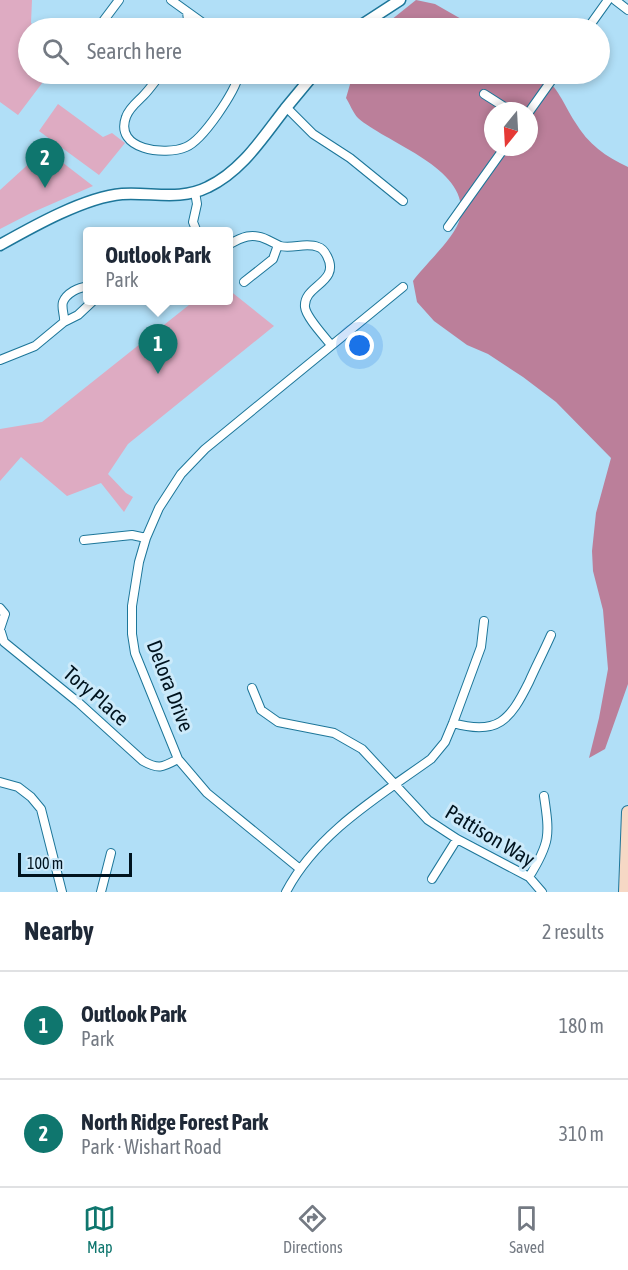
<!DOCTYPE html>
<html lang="en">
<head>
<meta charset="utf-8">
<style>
  :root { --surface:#fff; --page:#f2f2f3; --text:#1f2937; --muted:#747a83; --line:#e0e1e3; --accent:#0f766e }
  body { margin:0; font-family:"Asap Condensed",sans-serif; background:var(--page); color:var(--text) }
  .compass { position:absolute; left:484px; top:102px; width:54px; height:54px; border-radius:50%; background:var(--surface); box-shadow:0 3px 9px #0003; rotate:198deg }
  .scale { position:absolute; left:18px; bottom:15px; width:114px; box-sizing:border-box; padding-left:6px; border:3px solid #00131e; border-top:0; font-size:16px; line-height:21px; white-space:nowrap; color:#00131e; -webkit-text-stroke:4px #cceafa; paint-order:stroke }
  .you { position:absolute; left:360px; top:346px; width:21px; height:21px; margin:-15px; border:4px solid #fff; border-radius:50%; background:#1a73e8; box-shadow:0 0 0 9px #1a73e833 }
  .badge { display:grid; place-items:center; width:39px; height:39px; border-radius:50%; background:var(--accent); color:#fff; font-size:20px; font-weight:700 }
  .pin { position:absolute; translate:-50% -50px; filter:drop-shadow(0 2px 3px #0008) }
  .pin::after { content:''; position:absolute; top:32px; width:21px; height:18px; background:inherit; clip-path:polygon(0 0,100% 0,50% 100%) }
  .popup { position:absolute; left:83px; top:227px; width:150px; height:78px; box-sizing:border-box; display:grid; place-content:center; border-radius:6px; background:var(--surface); filter:drop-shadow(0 2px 4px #0005); font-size:20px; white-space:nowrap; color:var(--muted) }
  .popup b { font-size:22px; color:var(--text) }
  .popup::after { content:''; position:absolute; left:50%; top:100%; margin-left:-12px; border:12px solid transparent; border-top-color:var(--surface) }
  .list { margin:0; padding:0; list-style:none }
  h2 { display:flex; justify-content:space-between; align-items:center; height:78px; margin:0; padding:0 24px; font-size:26px }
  h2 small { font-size:20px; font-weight:400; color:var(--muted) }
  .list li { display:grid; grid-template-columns:39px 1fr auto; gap:18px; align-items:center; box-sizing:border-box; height:108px; padding:0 24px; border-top:2px solid var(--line) }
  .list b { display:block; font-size:22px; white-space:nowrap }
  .list p { margin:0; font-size:20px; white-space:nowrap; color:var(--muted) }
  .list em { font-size:20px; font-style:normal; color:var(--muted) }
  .icon { flex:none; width:33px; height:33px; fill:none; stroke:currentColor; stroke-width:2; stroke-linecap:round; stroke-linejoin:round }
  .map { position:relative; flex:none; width:628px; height:892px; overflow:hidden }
  .search { position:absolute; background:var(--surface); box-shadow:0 3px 9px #0003; left:18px; right:18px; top:18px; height:66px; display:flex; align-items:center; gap:15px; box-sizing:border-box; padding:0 21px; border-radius:33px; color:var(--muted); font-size:22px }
  .sheet { height:294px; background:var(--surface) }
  nav { display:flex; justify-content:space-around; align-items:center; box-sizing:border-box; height:84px; border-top:2px solid var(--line); background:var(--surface); font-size:16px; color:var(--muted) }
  nav a { display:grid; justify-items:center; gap:3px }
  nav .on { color:var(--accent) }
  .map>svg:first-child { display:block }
</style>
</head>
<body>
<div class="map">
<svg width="628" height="892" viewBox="0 0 628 892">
  <rect width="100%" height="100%" fill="#b1dff7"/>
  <path fill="#deabc2" d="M0,0h32l-1,23 6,5h-9v46h21l-31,41 -18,-13z
    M58,104l45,33 9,-4 13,10 -26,32 -60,-44z
    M45,149l48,37 -62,27 -31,16v-39z
    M229,290l45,36 -146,118 -20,30 18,19 7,4 -9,15 -23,-29 -34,13 -46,-39 -21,24v-52l42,-7 152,-121 34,-1z"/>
  <path fill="#bb7f9a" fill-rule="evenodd" d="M416,0l19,4 42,24h-96z
    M353,74h187c18,12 24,31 35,48 13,22 31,35 53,45v517l-23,65 -16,9 10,-40 9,-49 -5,-59 -10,-39 -1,-20 4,-38 15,-55 -55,-56 -33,-25 -35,-23 -21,-9 -33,-24 -17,-19 -4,-21c12,-17 43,-44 47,-63 12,-49 -74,-75 -102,-100 -5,-5 -8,-14 -12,-20zM493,111h36v36h-36z"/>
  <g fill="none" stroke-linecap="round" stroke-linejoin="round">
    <g stroke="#1d7699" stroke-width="10">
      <path id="minor" d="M171,0l39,28
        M615,0l13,10
        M187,12l2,16
        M98,28l21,-28
        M588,28l20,-28
        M161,74c-6,7 -11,15 -18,22 -6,6 -14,12 -17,21 -12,33 39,39 60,30 17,-7 49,-55 53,-73
        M484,94l27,17
        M286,107l27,27 37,24 53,43
        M529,112l27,-38
        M195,192l2,12 -4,18 4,10
        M448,227l57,-80
        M228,245c14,-8 24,-13 40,-5 4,2 8,4 12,6 13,3 26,-4 38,1 4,1 7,5 9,9 14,27 -24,29 -22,51 1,10 19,29 26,38
        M244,282l29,-23 5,-14
        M88,287c-9,-1 -22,7 -25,15 -2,6 2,14 1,20l14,-7 16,-15
        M0,360l35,-14 29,-24
        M84,540l48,-5 14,3
        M0,608l5,6 -5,15
        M0,629l4,13 75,61 64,58c16,9 20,6 35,-2
        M252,688l9,22 17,12 56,11 28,16 66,71 29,19 72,38 13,15
        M453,723c45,13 57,-3 76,-41 7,-16 15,-31 22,-47
        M0,782l18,5 13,10 10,12 21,83
        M300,869l-93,-76 -29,-34 -43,-106 -3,-19v-28l7,-44 7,-24 13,-30 22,-34 24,-25 198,-162
        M529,877c21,-34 21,-41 15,-81
        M432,879l25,-40
        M101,892l10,-39
        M286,892c31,-59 92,-95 145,-133l14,-17 8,-19 28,-76 3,-26"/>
    </g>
    <g stroke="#1d7699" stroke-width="13">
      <path id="tertiary" d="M357,28l43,-28
        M0,245c32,-18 85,-48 122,-51 30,-2 58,7 86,-7 34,-16 55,-50 77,-78 10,-12 20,-24 29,-35"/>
    </g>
    <g stroke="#1d7699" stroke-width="14">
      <path id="secondary" d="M625,892l3,-80"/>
    </g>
    <use href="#minor" stroke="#fff" stroke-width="8"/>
    <use href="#tertiary" stroke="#fff" stroke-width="10"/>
    <use href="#secondary" stroke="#f6d8c5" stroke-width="12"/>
  </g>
  <g text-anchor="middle" stroke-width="6" stroke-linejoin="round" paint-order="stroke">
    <g font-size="21" fill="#00131e" stroke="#cceafa">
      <text transform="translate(170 686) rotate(69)" y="7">Delora Drive</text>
      <text transform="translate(96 696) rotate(41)" y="7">Tory Place</text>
      <text transform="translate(490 836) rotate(31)" y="7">Pattison Way</text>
    </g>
  </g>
</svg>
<svg class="compass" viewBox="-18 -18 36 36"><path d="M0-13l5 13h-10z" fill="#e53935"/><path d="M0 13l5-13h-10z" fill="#747a83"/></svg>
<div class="scale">100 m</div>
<div class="you"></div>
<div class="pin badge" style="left:158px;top:374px">1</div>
<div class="popup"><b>Outlook Park</b>Park</div>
<div class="pin badge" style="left:45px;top:188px">2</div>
<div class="search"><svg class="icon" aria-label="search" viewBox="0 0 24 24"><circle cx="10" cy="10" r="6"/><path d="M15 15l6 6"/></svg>Search here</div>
</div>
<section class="sheet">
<h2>Nearby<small>2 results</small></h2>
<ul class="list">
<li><span class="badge">1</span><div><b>Outlook Park</b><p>Park</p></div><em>180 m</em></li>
<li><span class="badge">2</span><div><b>North Ridge Forest Park</b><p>Park · Wishart Road</p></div><em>310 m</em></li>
</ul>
</section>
<nav>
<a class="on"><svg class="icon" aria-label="map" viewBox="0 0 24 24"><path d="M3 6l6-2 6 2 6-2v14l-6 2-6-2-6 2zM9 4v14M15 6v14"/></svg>Map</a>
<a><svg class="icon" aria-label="directions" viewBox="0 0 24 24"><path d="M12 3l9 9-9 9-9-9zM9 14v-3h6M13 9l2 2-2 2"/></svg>Directions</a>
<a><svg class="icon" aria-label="saved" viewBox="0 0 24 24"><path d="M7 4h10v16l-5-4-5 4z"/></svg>Saved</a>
</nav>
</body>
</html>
